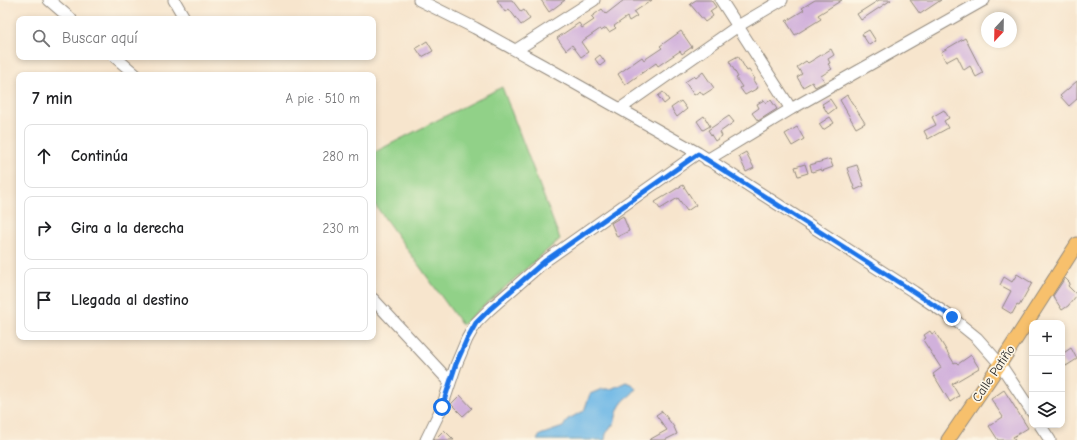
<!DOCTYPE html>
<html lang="es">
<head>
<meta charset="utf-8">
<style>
  :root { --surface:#fff; --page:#f6f6f6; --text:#202124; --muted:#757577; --line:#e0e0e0 }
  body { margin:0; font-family:"Comic Neue",sans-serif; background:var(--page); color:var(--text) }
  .controls { position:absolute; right:12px; bottom:12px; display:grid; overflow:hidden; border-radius:8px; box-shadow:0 2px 6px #0003 }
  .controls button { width:36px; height:36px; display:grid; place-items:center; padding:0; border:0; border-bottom:1px solid var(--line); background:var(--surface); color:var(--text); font:20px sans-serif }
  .compass { position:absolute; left:981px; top:12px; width:36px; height:36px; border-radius:50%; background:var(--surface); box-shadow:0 2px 6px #0003; rotate:202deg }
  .stop { position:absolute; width:12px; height:12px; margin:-9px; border:3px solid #1a73e8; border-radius:50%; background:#fff }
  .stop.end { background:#1a73e8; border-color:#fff; box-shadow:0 1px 4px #0008 }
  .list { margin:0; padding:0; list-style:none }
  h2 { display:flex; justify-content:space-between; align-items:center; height:52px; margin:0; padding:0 16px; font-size:17px }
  h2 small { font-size:13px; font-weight:400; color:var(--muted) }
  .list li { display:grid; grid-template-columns:26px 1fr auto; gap:12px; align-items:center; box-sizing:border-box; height:64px; margin:0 8px 8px; padding:0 8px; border:1px solid var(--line); border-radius:8px }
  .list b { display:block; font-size:15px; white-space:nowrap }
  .list em { font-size:13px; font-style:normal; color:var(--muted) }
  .icon { flex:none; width:22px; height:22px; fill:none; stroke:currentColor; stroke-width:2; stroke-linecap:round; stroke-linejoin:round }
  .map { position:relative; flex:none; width:1077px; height:440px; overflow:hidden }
  .search { position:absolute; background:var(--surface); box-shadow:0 2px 6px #0003; left:16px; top:16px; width:360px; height:44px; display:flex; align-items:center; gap:10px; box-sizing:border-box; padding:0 14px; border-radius:8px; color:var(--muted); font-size:15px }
  .panel { position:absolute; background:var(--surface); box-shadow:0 2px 6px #0003; left:16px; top:72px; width:360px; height:268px; border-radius:8px }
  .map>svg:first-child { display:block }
</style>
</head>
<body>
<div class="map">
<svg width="1077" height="440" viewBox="0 0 1077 440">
  <rect width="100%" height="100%" fill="#fcf5e5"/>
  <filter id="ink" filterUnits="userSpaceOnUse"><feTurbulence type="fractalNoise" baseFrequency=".025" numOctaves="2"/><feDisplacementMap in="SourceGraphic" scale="8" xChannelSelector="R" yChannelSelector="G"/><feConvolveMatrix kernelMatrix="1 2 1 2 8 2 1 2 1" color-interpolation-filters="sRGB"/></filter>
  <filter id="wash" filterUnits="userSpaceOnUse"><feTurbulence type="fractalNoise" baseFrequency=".012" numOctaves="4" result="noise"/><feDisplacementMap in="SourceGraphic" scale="16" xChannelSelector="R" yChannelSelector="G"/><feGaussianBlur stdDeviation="0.9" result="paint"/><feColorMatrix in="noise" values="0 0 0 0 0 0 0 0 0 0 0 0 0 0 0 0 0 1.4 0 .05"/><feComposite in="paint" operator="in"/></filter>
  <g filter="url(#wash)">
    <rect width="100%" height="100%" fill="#f7e5cd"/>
    <path fill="#91d188" stroke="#5e7e5a" d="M502,87l58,152 -98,86 -89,-123v-49z"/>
    <path fill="#6eb8e6" stroke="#4c7288" d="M626,382l7,3 3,3c-3,7 -10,9 -14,15 -5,6 -6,15 -8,22l-3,1 -5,8 -1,6h-68l3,-5 23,-8 5,-8 16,-8 6,-17 12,-5h9z"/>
    <g id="blocks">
      <path fill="#d1b1db" d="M497,0h15l9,12 3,-2 6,9 -9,6 -12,-16 -4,3z
        M541,0h24l-16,12z
        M624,0h28l-18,12 3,4 -8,5 -2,-4 -13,9 2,2 -7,4 -3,-4 -5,3 -1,-2 -19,13 7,10 -7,5 -9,-12 -6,5 -9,-12 22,-15 3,5 12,-8 -3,-3 11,-8 4,5z
        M696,0h15l5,7 -6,4 3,5 -8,6 -15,-18z
        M815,0h27l-24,15 3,4 -26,16 -9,-14 18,-11 -2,-2z
        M879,0h12l-30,20 -4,-6z
        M910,0h31l-21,14z
        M869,30l7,11 -7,4 -7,-11z
        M681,31l11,16 -10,7 -2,-3 -22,15 -2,-3 -31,22 -7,-11 24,-17 2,3 18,-12 -2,-2z
        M965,38l18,35 -7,4 -6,-11 -6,4 -7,-14 -11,6 -5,-10z
        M427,41l6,10 -11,6 -6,-9z
        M831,49l3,6 -6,4 2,4 -2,1 4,5 -11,7 4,6 -10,5 -3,-5 -9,5 -6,-10 5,-3 -5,-7 9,-6 2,2z
        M600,55l5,7 -5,4 -5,-7z
        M738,56l9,15 2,-1 6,9 -2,1 5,8 -13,7 -5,-7 2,-1 -6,-9 2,-1 -9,-16z
        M703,72l11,16 -11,7 -3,-4 -6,4 -9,-13 9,-6 2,2z
        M1077,81v18l-8,7 -9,-10z
        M663,92l6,8 -5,4 -6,-8z
        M847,95l18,28 -9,5 -16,-28z
        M830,99l6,9 -8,6 -6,-10z
        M764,100l2,3 5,-3 6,9 -19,12 -6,-8 7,-5 -2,-4z
        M681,101l6,8 -10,8 -6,-9z
        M944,110l5,8 -5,3 4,7 -20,11 -4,-8 12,-6 -4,-8z
        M704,116l6,10 -7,4 -6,-9z
        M729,116l5,6 -14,10 2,4 -7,5 -7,-11z
        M830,117l4,6 -11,7 -4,-6z
        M797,127l7,12 -12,7 -7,-12z
        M746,152l8,16 -8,4 -7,-16z
        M830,159l3,8 -11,4 -1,-2 -9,3 -2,-7z
        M805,164l3,9 -10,3 -3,-9z
        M857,165l7,21 -9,4 -8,-22z
        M683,185l13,20 -9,6 -9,-13 -18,11 -5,-7z
        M623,216l6,15 -12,6 -6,-14z
        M1017,274l15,9 -13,23 -2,-1 -5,9 -10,-6 9,-17 -11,-6 4,-8 8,5z
        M1065,278l5,5 -2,3 9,9 -9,11 -6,4 -9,-14z
        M930,331l2,3 3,-2 19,31 2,-1 2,2 13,-9 8,13 -27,16 7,12 -9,6 -17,-28 8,-6 -18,-28 3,-2 -2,-3z
        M1071,348l6,11 -11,7 -4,-5v-7z
        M1004,390l24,38 -15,9 2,3h-17l-9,-14 14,-9 -12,-18z
        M460,395l12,13 -9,8 -12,-12z
        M662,411l12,16 3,7 -12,6h-16l18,-10 -11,-15z
        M444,430l10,10h-20z"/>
    </g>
  </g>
  <g filter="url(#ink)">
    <use href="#blocks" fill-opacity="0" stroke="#91887c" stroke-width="1"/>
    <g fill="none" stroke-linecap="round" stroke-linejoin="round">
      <g stroke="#91887c" stroke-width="13">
        <path id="minor" d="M49,0l22,19
          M174,0l11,19
          M419,0l56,28 78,43 145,82 216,139 37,25 26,21 23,26 32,48
          M721,0l70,109
          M516,50l78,-50
          M115,57l21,18
          M621,108l117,-82 44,-26
          M707,160l84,-51 193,-109
          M373,299l77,83
          M1040,425l10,15
          M426,440l16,-33 14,-42 11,-26 9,-16 14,-14 55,-48 153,-108"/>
      </g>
      <g stroke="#91887c" stroke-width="15">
        <path id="major" d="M948,440l52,-76 77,-120"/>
      </g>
      <use href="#minor" stroke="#fff" stroke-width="11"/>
      <use href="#major" stroke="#f7c06c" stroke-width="13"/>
    </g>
  </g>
  <g fill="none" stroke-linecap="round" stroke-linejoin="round" filter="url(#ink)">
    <path stroke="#1a73e8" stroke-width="5" d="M442,407l14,-43 11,-25 9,-16 14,-14 55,-48 153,-107 216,138 38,25"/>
  </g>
  <g text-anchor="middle" stroke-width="3.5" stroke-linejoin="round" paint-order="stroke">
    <g font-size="13" fill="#2b2b2b" stroke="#fcf5e5">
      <text transform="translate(993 373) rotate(-56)" y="5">Calle Patiño</text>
    </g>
  </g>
</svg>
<div class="controls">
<button>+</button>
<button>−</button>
<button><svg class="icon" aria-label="layers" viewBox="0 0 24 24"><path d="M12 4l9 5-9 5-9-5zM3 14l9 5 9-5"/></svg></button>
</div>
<svg class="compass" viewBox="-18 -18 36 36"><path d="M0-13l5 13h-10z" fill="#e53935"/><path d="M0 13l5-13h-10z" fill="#757577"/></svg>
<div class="stop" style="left:442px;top:407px"></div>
<div class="stop end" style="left:952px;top:317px"></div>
<div class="search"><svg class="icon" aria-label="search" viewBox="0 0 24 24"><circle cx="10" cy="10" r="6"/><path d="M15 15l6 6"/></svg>Buscar aquí</div>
<section class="panel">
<h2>7 min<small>A pie · 510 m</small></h2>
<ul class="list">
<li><svg class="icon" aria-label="ahead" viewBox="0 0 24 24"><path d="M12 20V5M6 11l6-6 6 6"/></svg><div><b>Continúa</b></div><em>280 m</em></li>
<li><svg class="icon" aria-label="right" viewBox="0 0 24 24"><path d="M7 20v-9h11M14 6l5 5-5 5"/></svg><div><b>Gira a la derecha</b></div><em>230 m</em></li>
<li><svg class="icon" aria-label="arrive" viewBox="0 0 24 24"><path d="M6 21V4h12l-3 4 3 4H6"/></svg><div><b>Llegada al destino</b></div></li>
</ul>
</section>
</div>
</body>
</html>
